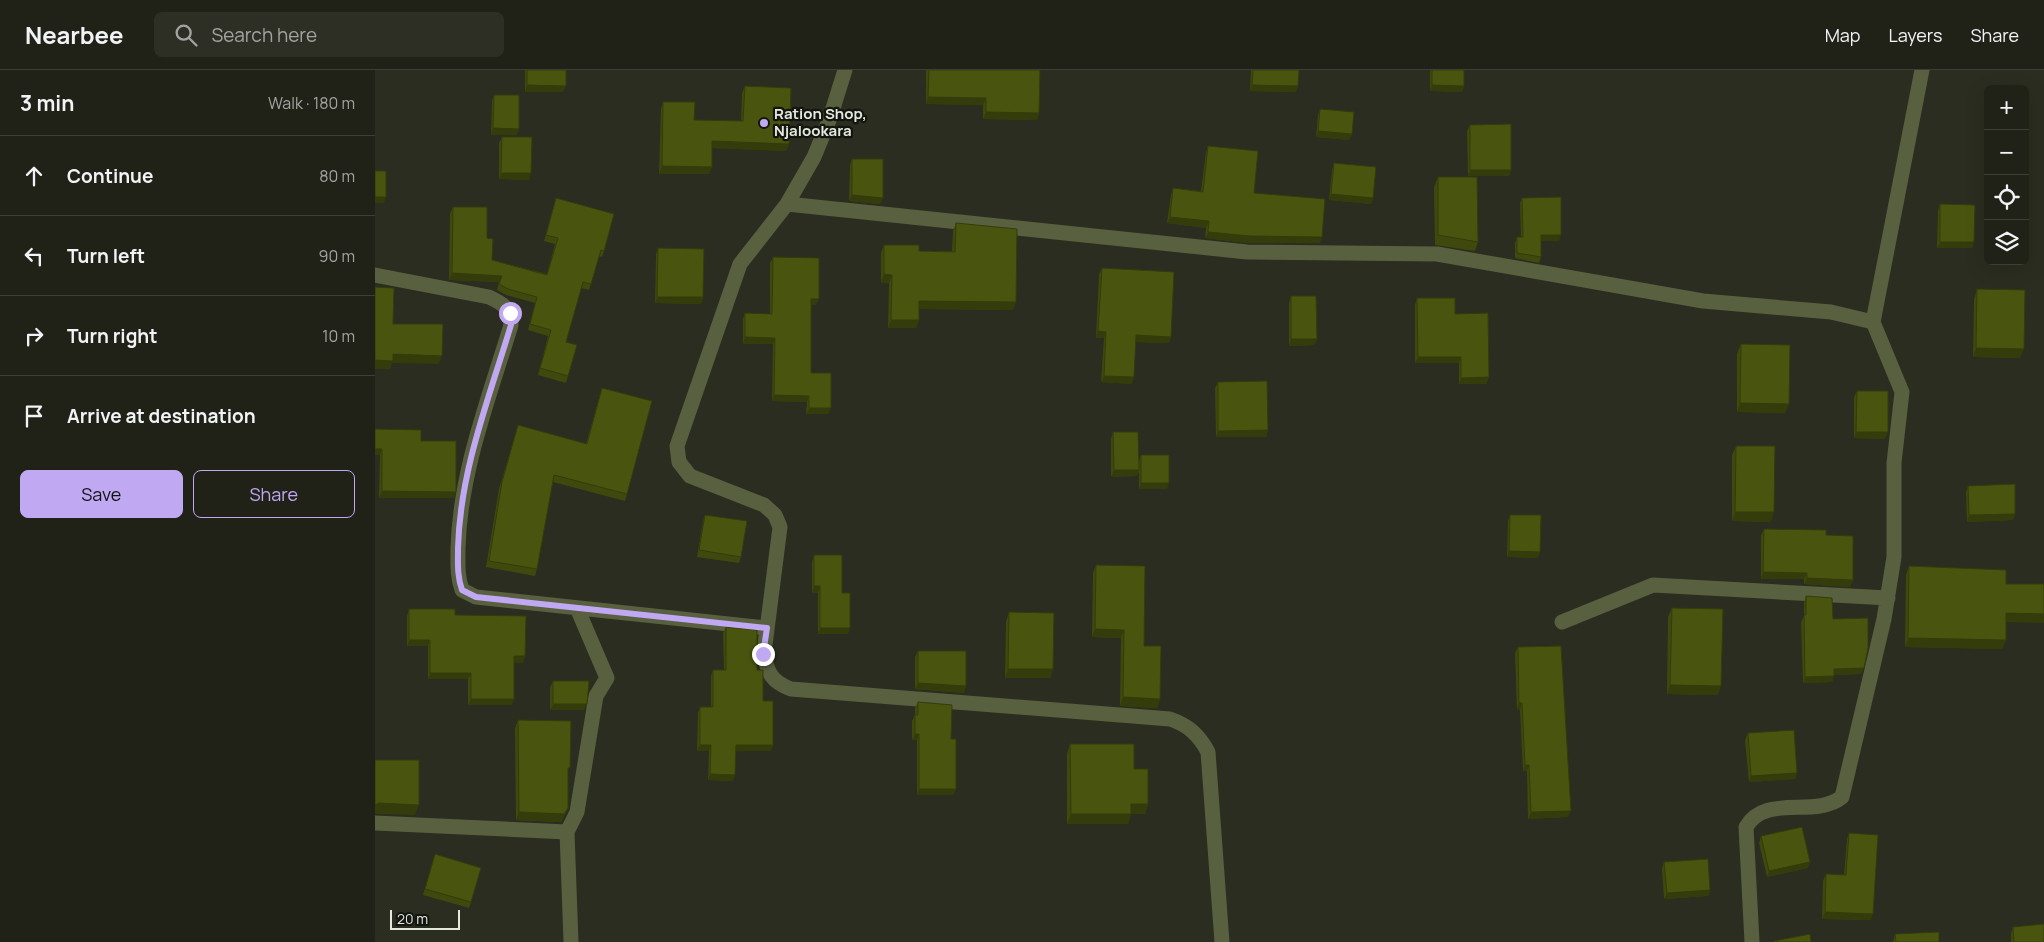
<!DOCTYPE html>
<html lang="en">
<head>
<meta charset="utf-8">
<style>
  :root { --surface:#202217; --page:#2d2f24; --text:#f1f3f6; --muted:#a2a4a1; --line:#3d3f36; --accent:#c1a8f3 }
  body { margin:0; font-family:Manrope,sans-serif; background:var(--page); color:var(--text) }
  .controls { position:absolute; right:15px; top:15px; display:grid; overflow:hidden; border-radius:8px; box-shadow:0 5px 20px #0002 }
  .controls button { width:45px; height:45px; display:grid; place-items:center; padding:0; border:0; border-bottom:1px solid var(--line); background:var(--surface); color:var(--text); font:25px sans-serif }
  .scale { position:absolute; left:15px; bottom:12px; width:70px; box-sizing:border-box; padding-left:5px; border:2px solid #e5e8de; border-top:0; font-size:14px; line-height:18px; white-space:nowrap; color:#e5e8de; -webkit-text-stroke:4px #13150f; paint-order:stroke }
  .stop { position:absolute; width:15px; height:15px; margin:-11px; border:4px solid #c1a8f3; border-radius:50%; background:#fff }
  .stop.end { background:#c1a8f3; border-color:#fff; box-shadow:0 1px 5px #0008 }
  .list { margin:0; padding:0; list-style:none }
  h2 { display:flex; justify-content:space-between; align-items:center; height:65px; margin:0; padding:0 20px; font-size:21px }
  h2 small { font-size:16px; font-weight:400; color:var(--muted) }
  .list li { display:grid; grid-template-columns:32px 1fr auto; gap:15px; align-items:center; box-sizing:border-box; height:80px; padding:0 20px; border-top:1px solid var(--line) }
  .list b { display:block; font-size:19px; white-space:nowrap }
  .list em { font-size:16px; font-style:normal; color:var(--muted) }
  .actions { display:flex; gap:10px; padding:15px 20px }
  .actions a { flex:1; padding:11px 0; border:1px solid var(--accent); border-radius:8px; text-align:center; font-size:18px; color:var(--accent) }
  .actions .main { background:var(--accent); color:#111 }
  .icon { flex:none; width:28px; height:28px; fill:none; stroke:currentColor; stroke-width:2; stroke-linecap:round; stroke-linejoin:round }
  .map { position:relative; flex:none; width:1669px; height:872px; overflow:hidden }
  header { display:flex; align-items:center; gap:30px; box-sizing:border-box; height:70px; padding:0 25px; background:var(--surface); border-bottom:1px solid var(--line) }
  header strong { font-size:24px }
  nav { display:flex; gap:28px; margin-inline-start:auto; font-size:18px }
  .search { width:350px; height:45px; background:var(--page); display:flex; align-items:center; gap:12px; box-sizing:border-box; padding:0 18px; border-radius:8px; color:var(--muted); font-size:19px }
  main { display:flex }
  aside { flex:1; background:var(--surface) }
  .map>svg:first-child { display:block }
</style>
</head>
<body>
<header>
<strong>Nearbee</strong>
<div class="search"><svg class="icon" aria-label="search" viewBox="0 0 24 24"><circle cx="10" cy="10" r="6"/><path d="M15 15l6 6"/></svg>Search here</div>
<nav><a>Map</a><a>Layers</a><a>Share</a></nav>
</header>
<main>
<aside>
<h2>3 min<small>Walk · 180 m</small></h2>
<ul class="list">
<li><svg class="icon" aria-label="ahead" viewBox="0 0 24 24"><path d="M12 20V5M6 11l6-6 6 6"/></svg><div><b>Continue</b></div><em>80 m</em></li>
<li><svg class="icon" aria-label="left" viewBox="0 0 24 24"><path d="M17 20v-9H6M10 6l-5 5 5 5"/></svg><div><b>Turn left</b></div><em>90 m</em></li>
<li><svg class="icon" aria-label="right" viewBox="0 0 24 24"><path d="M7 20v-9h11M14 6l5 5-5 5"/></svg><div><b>Turn right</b></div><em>10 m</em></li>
<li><svg class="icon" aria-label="arrive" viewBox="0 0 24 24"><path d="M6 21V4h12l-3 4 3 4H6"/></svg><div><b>Arrive at destination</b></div></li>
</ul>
<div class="actions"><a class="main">Save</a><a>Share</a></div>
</aside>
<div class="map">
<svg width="1669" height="872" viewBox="0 0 1669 872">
  <rect width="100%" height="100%" fill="#2a2d1f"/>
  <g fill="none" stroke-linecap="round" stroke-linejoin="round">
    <path stroke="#58603f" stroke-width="15" d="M470,0l-15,48 -16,39 -27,47 -47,60 -63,182 2,16 11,14 74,29 11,10 5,12 -16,126c3,20 8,29 27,36l379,30c18,6 29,16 38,33l14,190
      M412,134l460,48 190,2 266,47 128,11 42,10 29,70 -8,71v94l-10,62 -42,178c-28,22 -76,-4 -96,30l6,115
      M0,205l114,22c15,7 21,11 22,28 -22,73 -51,147 -53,223 0,15 -1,28 4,42l14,7 291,31
      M1498,252l49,-252
      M1187,552l91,-37 235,13
      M0,753l192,9
      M196,872l-4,-110 10,-20 19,-116 11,-18 -30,-70"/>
  </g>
  <path fill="#3f490d" d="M150,0h41l-3,22h-38z
    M551,0h114l-1,43 -2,7 -54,-1v-14l-57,-1z
    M876,0h48l-3,22 -46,-1z
    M1055,0h34l-2,22 -32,-1z
    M370,16l44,58 -3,7 -74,-3v19l-3,7h-50l2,-65 2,-7 31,18 47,1 1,-28z
    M119,25l23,40h-26l1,-34z
    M945,39l32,25 -3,6 -33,-3 2,-22z
    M1095,55l41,45 -2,6h-41l-1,-45z
    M127,67l29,36 -2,7 -30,-1v-36z
    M833,76l46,47 66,50h-72l-43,-5 1,-10 -39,-5 4,-28 2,-7 28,3 5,-39z
    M477,89l31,39 -3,6 -31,-3 1,-36z
    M959,93l39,35 -2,6 -42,-4 3,-30z
    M1063,107l40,65 -3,9 -40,-6 -1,-58z
    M181,128l48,53 -2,6 -3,-1 -10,34 -8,-2 -15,54 2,34 -2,7 -28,-8 10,-39 -20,-6 7,-27 -29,-8 -9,-5 2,-8 -50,-2 1,-67 3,-6 34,31 5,22 55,14 8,-30 -11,-3z
    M1147,128l37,43h-18v16l-2,6 -24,-5v-15l2,-6h4l-1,-34z
    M1565,134l32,44h-35l1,-37z
    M581,153l57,87 -94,-1v11l-3,8h-28l1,-45h-8v-30l3,-8 35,6h33l1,-20z
    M283,178l45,49 -2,7 -46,-1 1,-49z
    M398,187l43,48h-5v68l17,41h-22l1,-12 -35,-1 1,-57h-30v-25l2,-6 25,1v-51z
    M727,198l69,69 -2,6 -33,-1 -4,42 -31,-2 3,-44h-8l3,-64z
    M1602,219l43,69 -47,-1 1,-58z
    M916,226l26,43 -3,6 -25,1v-43z
    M1042,228l38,16 34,63 -3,7h-27v-21h-44v-58z
    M1366,274l44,69 -48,-1v-58z
    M843,312l50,48 -2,7h-50l-1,-49z
    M227,318l25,106 -2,7 -72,-19 -16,87 -2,7 -49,-9 13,-78 19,-64 68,19z
    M1482,321l28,48 -31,-1v-41z
    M0,359l46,12 33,57h-75l1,-43z
    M738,362l26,29 2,-6 26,34h-28v-18l-2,5 -26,1v-38z
    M1361,376l35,76 -39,-1v-66z
    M1593,416l45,34 -46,2 -1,-30z
    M330,445l36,42 -2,6 -42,-6 6,-36z
    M1135,445l28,43 -31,-1 1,-36z
    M1389,459l62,6 27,45 -3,7 -46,-3v-5h-43v-44z
    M439,485l28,38 6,41h-30v-41h-6v-31z
    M721,495l48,81 16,53 -3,9 -37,-2 1,-68 -29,-1 1,-64z
    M1534,496l97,56v18l-4,9 -97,-2 1,-72z
    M1431,526l27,23 28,55 -27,1 -2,7 -29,1 -2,-61 3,-6v-13z
    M1297,538l46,87 -51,-1 1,-77z
    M34,539l46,6 70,41 -2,7h-9l-2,42h-44v-26h-40v-33h-21v-30z
    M634,542l44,57 -3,9h-45l1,-56z
    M351,557l31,43 6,31 10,44 -2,6h-35l-3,30 -25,-1 1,-29h-12l1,-38 2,-6h11v-31l2,-6h11l-1,-37z
    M1143,577l50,170 -40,2 -1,-48h-4l-3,-61h-3l-2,-57z
    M543,581l48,35 -2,7 -49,-4v-32z
    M178,611l31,29h-34v-23z
    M543,632l33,37 5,50 -3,6h-36v-55h-5v-19l3,-6v-7z
    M143,650l50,56v32l-7,14 -45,-2 -1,-92z
    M1373,663l49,40 -2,6 -46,3 -4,-42z
    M695,674l64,25 14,35 -3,10h-14l-3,10h-61v-70z
    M1474,763l22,87 -49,-1 1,-38 3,-7 18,1 3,-36z
    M1386,766l47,32 -41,9 -8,-34z
    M60,784l36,48 -2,6 -46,-13z
    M1289,792l46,28 -2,6 -44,3 -2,-31z
    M1638,857l31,15h-33v-9z
    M1520,864l44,8h-46z"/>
  <path fill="#333c0a" d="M152,15l39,1 -3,6h-38z
    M877,15l46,1 -2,6 -46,-1z
    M1057,15l32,1 -2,6 -32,-1z
    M553,27l58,1 -3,7 -57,-1z
    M611,42l53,1 -2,7 -54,-1z
    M118,58l26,1 -2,6h-26z
    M943,61l34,3 -3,6 -33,-3z
    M337,71l77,3 -3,7 -76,-3z
    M287,96l50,1 -3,7h-50z
    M1095,100h41l-2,6h-41z
    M126,103h30l-2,7 -30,-1z
    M956,124l42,4 -2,6 -42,-4z
    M477,125l31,3 -3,6 -31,-3z
    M0,127h11l-2,6h-9z
    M795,147l39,4 -3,7 -39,-5z
    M833,162l114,5 -2,6h-72l-43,-5z
    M1166,165h20l-2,6h-20z
    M1565,172h34l-2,6h-35z
    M77,203l50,3 -3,6 -50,-2z
    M509,204l8,1 -3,8h-8z
    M282,227h46l-2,7 -46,-1z
    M436,229h8l-3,6h-7z
    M544,231l97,1 -3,8 -97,-1z
    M516,250h28l-3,8h-28z
    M723,261l8,1 -2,6h-8z
    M761,265l35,2 -2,6 -35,-1z
    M370,267l30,1 -2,6h-30z
    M916,269h26l-3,6 -25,1z
    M1601,278l48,1 -4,9 -47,-1z
    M18,284l49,2 -3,8 -47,-1 -2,6h-15v-9z
    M1043,287h43l-2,6h-44z
    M729,306l30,1 -2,7 -31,-2z
    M1114,307l-3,7h-27l2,-6z
    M399,325l35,1 -2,6 -35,-1z
    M1365,333l49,1 -4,9 -48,-1z
    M434,338h22l-3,6h-22z
    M893,360l-2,7h-50l2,-6z
    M1481,362h32l-3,7 -31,-1z
    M0,379h7l-2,6h-5z
    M739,400h25l-2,6 -26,1z
    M766,413h28l-2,6h-28z
    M7,421l74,1 -2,6h-75z
    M1360,442h39l-3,10 -39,-1z
    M1640,444l-2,6 -46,2 2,-7z
    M1134,481l31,1 -2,6 -31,-1z
    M1388,502l44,1 -3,6h-43z
    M1432,508l46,2 -3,7 -46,-3z
    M439,516h6l-2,7h-6z
    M1631,543l38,1v9l-41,-1z
    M445,558h30l-2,6h-30z
    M720,559l29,1 -3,8 -29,-1z
    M1533,568l98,2 -4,9 -97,-2z
    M34,570h21l-2,6h-21z
    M139,586h11l-2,7h-11z
    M1489,598l-3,6 -30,1 3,-6z
    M633,599h45l-3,9h-45z
    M55,603h41l-3,6h-40z
    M1459,606l-2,6 -29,1 2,-6z
    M543,613l48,3 -2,7 -49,-4z
    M1295,615l51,1 -3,9 -51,-1z
    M748,627l37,2 -3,9 -37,-2z
    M96,629h43l-2,6h-44z
    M1144,633h3l-2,7h-3z
    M178,634h34l-3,6h-34z
    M540,664h4l-2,6h-5z
    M325,675h11l-2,6h-12z
    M361,675h37l-2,6h-37z
    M1150,695h4l-2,6h-4z
    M1422,703l-2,6 -46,3 2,-6z
    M335,704l25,1 -2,6 -25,-1z
    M544,719h37l-3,6h-36z
    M4,733l40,2 -4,10 -40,-1v-9z
    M756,734h17l-3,10h-17z
    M193,738l-7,14 -45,-2 3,-8z
    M1196,741l-3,6 -40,2 3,-7z
    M696,744h60l-3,10h-61z
    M1435,792l-2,6 -41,9 2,-6z
    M1335,820l-2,6 -44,3 3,-6z
    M1450,842l48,2 -2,6 -49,-1z"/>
  <path fill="#49550f" stroke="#333c0a" d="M152,0h39v16l-39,-1z
    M554,0h111l-1,43 -53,-1v-14l-58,-1z
    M878,0h46l-1,16 -46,-1z
    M1057,0h32v16l-32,-1z
    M370,16l46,2 -2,56 -77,-3v26l-50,-1 1,-64h32l-1,18 49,1z
    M119,25h25v34l-26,-1z
    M945,39l34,3 -2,22 -34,-3z
    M1136,54v46h-41v-45z
    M127,67h30l-1,36h-30z
    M833,76l50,5 -4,42 71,6 -3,38 -72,-1 -42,-4 1,-11 -39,-4 3,-29 30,4z
    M477,89h31v39l-31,-3z
    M959,93l42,4 -3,31 -42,-4z
    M0,101h11v26h-11z
    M1063,107h39l1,65 -40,-7z
    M1186,127v38h-20v22l-24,-4v-16h6l-1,-39z
    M181,128l58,16 -10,37 -3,-1 -10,34 -8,-2 -17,60 11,3 -9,31 -28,-8 11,-38 -21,-6 7,-27 -29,-8 -9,-5 3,-8 -50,-3 1,-66h34v31l6,1 -1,21 55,15 11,-37 -12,-3z
    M1565,134l35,1 -1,37h-34z
    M581,153l61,6 -1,73 -97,-1v19h-28l1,-45 -8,-1v-29h35v6l36,1z
    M283,178l46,1 -1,48h-46z
    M398,187l46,1v41h-8v74h20v35h-22v-12l-35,-1 1,-57 -30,-1v-24l27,1z
    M727,198l72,4 -3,65 -35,-2 -2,42 -30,-1 2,-44 -8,-1z
    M0,217l19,1 -1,36h50l-1,32 -49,-2v7l-18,-1z
    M1602,219l48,1 -1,59 -48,-1z
    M916,226h25l1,43h-26z
    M1042,228h38v16l33,-1 1,64 -28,1v-21h-43z
    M1366,274l49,1 -1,59 -49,-1z
    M892,311l1,49 -50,1v-49z
    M227,318l50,13 -25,93 -73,-19 -17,94 -48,-8 13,-79 16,-57 69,19z
    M1482,321h31v41h-32z
    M0,359l46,1v11h35v51l-74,-1v-42h-7z
    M738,362h25l1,38h-25z
    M1361,376h39l-1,66h-39z
    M766,385h28v28h-28z
    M1640,414v30l-46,1 -1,-29z
    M330,445l42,6 -6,36 -42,-7z
    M1135,445h31l-1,37 -31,-1z
    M1389,459l62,1v5l27,1v44l-46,-2v-5l-44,-1z
    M439,485h28v38h8v35h-30v-42h-6z
    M721,495l49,1 -1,80h17l-1,53 -37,-2 1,-67 -29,-1z
    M1534,496l97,4v14h38v30l-38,-1v27l-98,-2z
    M1431,526l26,2 1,21 35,-1v30l-4,20 -30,1v7l-29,1 -1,-62h2z
    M1297,538l51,1 -2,77 -51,-1z
    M34,539h46v6l71,1 -1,40h-11v43h-43v-26h-41v-33h-21z
    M634,542l45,1 -1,56h-45z
    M351,557l31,3v40h6v31h10v44h-37l-1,30 -25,-1 1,-29h-11v-38h13v-37h13z
    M1186,576l10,165 -40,1 -2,-47h-4l-3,-62h-3l-1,-56z
    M543,581h48v35l-48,-3z
    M178,611h36l-2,23h-34z
    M543,632l34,3 -1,34h5v50h-37v-55h-4v-19h3z
    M143,650l53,1 -1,47h-2v40l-4,6 -45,-2z
    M1419,660l3,43 -46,3 -3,-43z
    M695,674h64v25h14v35h-17v10h-60z
    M0,690h44v45l-40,-2 -4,2z
    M1427,757l8,35 -41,9 -8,-35z
    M1474,763l29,2 -5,79 -48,-2 1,-38 20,1z
    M60,784l46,14 -10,34 -46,-13z
    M1333,789l2,31 -43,3 -3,-31z
    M1669,854v18h-30l-1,-15z
    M1564,862v10h-43l-1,-8z
    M1435,864l1,8h-37v-1z"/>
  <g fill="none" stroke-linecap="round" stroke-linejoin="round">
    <path stroke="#c1a8f3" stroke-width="6" d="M135,243l1,12c-22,73 -51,146 -53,223 0,15 -1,28 4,42l14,7 291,31 -4,26"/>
  </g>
  <circle fill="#c1a8f3" stroke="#13150f" stroke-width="2" cx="389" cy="53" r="5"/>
  <g text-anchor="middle" stroke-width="4.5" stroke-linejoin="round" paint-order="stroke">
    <g font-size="15" font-weight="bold" fill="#e5e8de" stroke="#13150f" text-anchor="start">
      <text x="399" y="49">Ration Shop,<tspan x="399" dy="17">Njalookara</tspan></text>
    </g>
  </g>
</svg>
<div class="controls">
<button>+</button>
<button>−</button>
<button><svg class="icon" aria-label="locate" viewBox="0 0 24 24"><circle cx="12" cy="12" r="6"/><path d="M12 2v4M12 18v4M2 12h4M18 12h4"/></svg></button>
<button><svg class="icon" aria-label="layers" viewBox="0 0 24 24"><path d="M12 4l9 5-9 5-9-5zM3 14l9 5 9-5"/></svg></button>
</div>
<div class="scale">20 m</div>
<div class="stop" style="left:135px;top:243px"></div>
<div class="stop end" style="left:388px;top:584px"></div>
</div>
</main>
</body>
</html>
